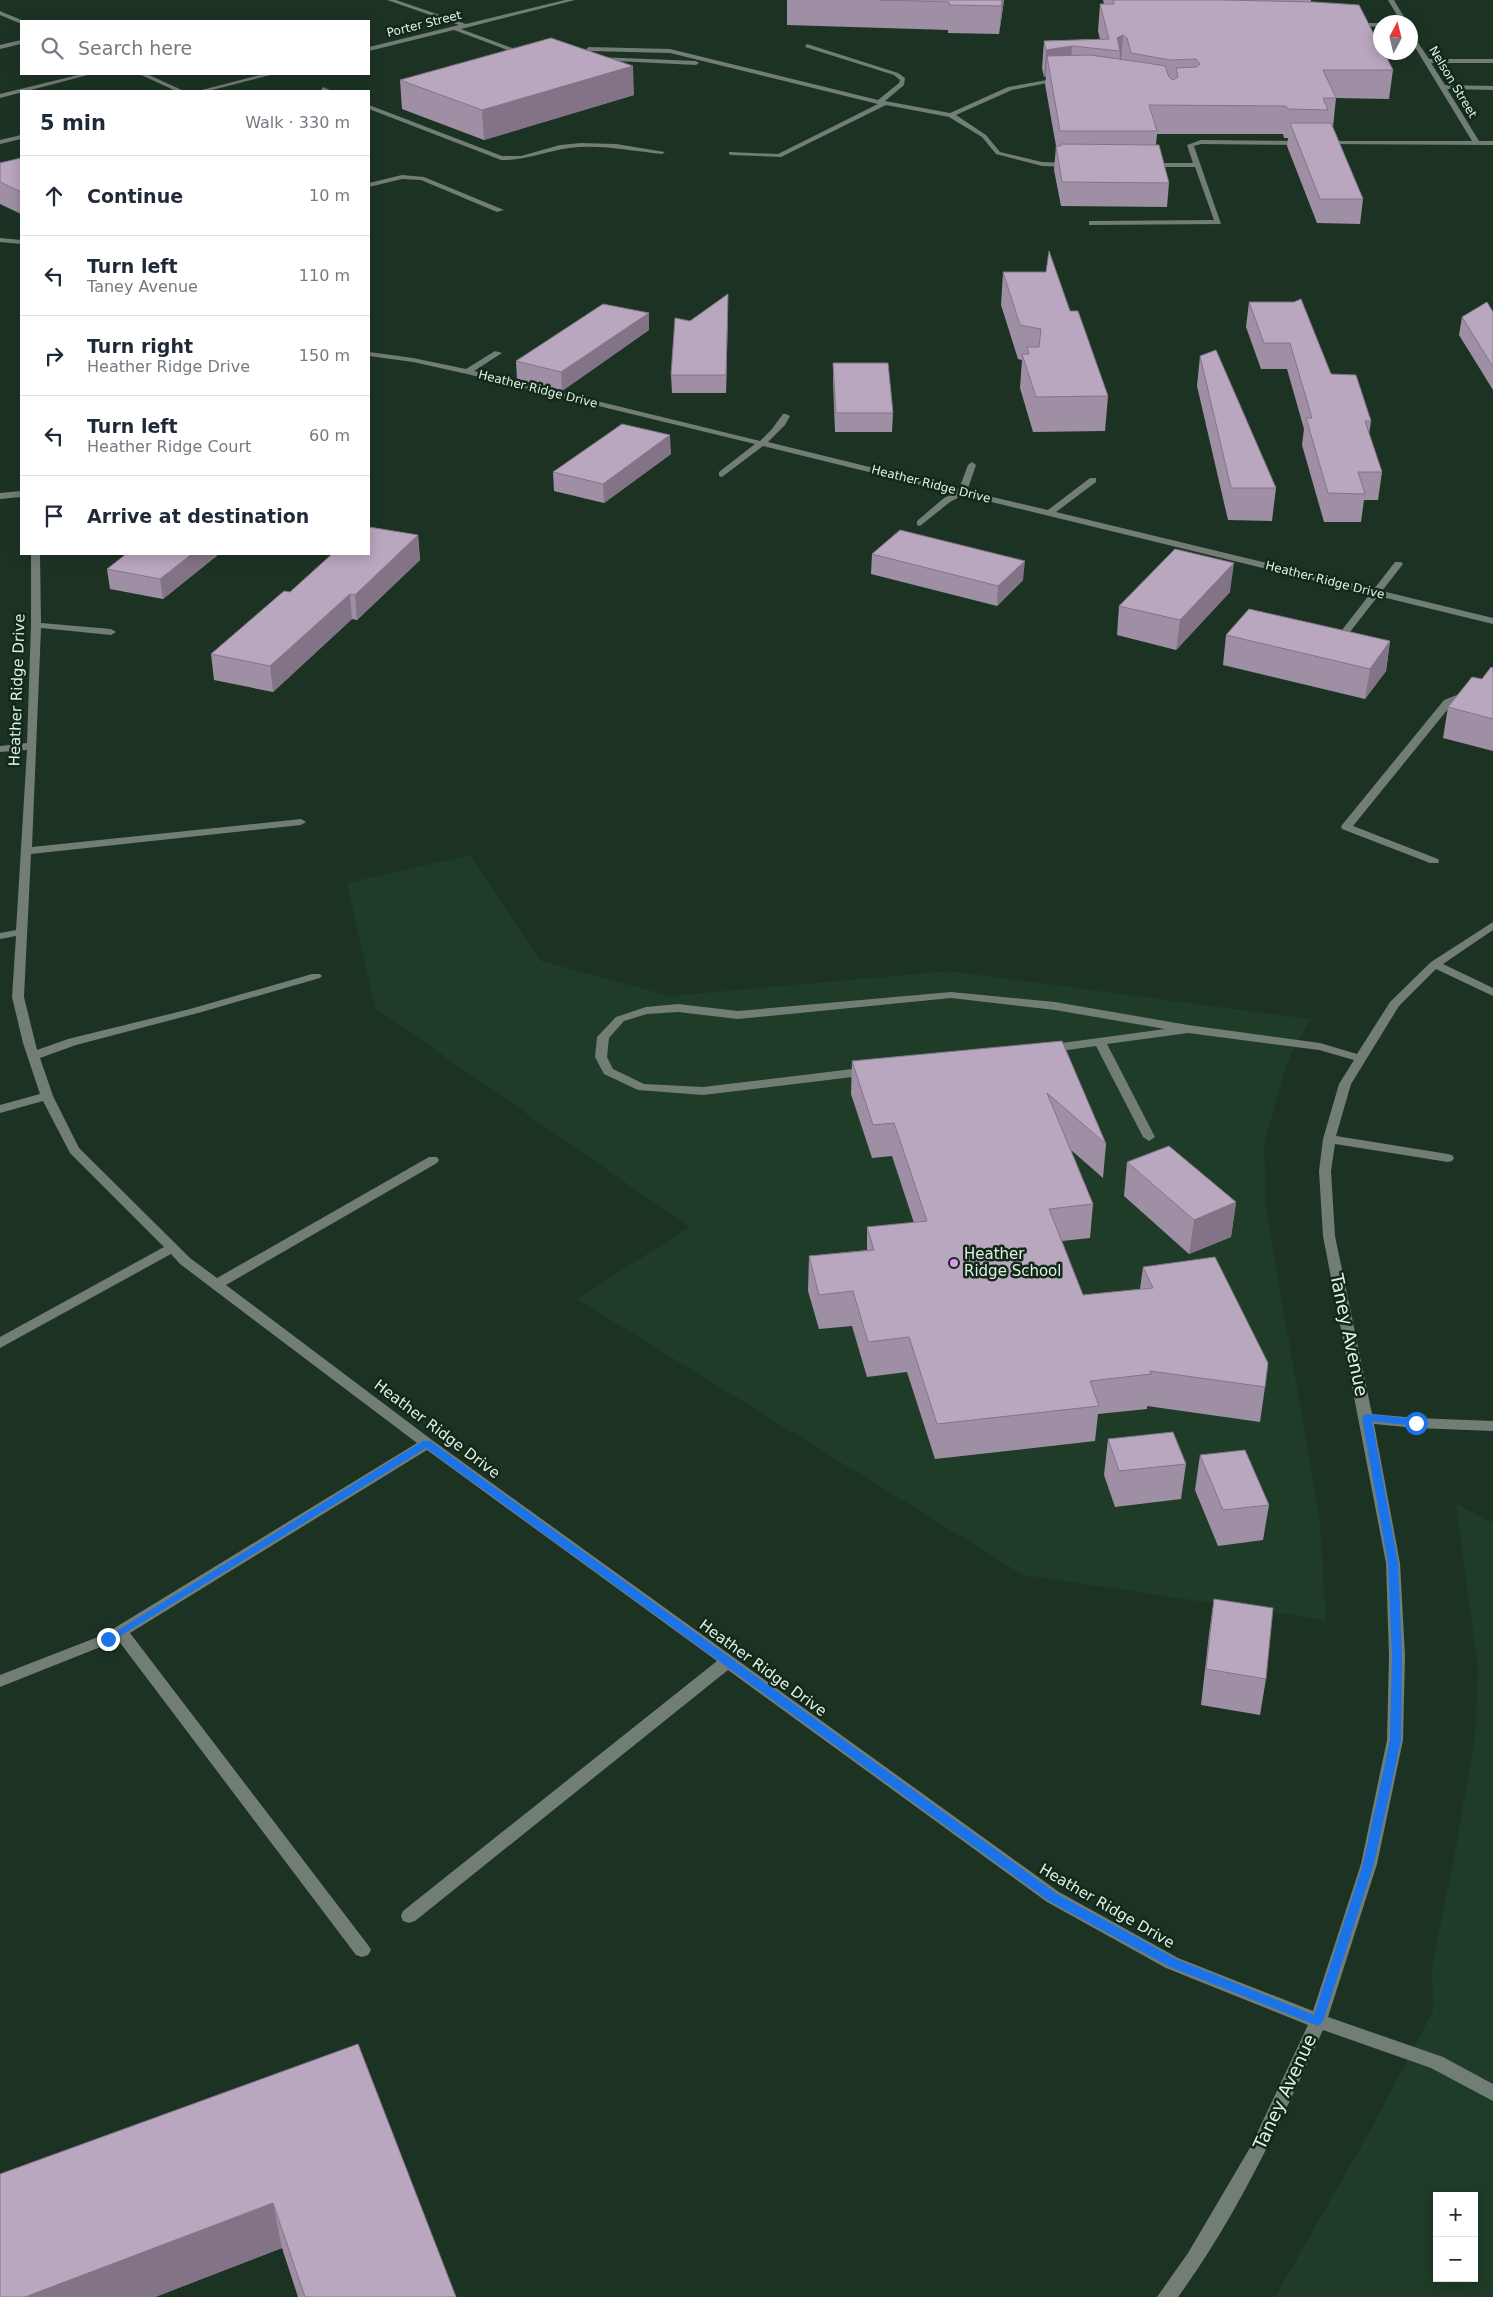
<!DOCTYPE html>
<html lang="en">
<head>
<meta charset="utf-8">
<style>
  :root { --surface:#fff; --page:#f6f6f7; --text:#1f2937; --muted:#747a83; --line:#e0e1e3 }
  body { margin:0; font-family:"DejaVu Sans",sans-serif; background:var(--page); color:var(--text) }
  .controls { position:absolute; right:15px; bottom:15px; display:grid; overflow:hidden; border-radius:0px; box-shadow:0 2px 12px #0003 }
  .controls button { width:45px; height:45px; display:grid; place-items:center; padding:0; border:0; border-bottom:1px solid var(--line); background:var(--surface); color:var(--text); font:25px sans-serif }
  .compass { position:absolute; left:1373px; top:15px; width:45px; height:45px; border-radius:50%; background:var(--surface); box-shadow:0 2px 12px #0003; rotate:7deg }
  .stop { position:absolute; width:15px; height:15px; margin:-11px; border:4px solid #1a73e8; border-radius:50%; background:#fff }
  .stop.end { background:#1a73e8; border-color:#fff; box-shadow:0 1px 5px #0008 }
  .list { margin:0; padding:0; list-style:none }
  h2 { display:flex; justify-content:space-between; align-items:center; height:65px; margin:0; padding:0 20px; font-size:21px }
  h2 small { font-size:16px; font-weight:400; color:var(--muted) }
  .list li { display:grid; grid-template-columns:32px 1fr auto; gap:15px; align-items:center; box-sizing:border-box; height:80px; padding:0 20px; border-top:1px solid var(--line) }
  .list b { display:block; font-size:19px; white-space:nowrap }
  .list p { margin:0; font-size:16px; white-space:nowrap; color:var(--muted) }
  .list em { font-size:16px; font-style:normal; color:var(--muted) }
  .icon { flex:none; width:28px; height:28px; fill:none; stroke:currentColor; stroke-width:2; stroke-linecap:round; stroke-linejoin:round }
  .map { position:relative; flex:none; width:1493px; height:2297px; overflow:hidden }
  .search { position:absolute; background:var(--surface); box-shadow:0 2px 12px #0003; left:20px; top:20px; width:350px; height:55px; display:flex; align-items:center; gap:12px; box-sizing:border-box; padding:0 18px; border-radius:0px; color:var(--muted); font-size:19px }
  .panel { position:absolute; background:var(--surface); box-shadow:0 2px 12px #0003; left:20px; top:90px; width:350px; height:465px; border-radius:0px }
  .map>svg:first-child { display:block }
</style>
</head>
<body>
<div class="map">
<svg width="1493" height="2297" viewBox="0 0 1493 2297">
  <rect width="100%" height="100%" fill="#1c3324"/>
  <path fill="#1e3c28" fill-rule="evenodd" d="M471,855l70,106 129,35 279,-25 361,48 -23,44 -23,80 2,65 54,314 6,98 -303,-45 -446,-276 112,-72 -314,-219 -28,-125z
    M1456,1504l37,19v774h-218l96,-168 62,-118 -1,-45 23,-113 20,-118 3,-67zM1437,2196h37v82h-37z"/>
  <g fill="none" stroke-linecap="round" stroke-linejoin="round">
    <path fill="#727d75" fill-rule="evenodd" d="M387,0h9l70,24 99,-24h10l-114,29 67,25 -2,3 -72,-27 -85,21v-4l90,-22z
      M1388,0h6l13,22h-6z
      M0,11l2,1 22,9 -5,2 -19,-8z
      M1353,23h27v4l-29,-1z
      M1410,31l19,28h64v4h-62l14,22 48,1v4l-46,-1 32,52h14v4l-171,-1 -1,-1 3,-2h148l-62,-102z
      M21,40v4l-21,5v-4z
      M807,44l91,29 7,5 -1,7 -19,16 65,12 58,-26 56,-10 -2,3 -50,10 -56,25 30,20 14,17 42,10 29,1 3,2 -3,2 -29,-1 -46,-12 -14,-17 -33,-20 -63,-12 -105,52 -50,-2 -2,-1v-2l49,2 100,-50 -208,-51 -81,-2 -3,-2 3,-2 81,2 208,51 21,-17 1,-3 -6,-5 -89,-28z
      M598,57l98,4 3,2 -3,2 -100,-5z
      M82,74h10l-92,24v-4z
      M139,74h8l37,17h-8z
      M264,74h10l-66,17h-10z
      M323,87l9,4 -11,-1z
      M369,105l133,51h19l39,-11 21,-2 35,1 49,8 -3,2c-31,-3 -62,-10 -93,-6 -23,3 -44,13 -68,12l-132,-51z
      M21,135v4l-21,5v-4z
      M1201,140l103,1 3,2 -3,2 -103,-1 -7,2 27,78 -132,1v-4h3l122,-1 -19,-53h-47l-3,-2 3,-2h45l-6,-18z
      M402,175l22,2 80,33 -7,2 -76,-32 -19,-1 -33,8v-4z
      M0,238l21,2v4l-21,-2z
      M495,351l7,2 -28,18 286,70 12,-12 11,-15h3l4,2 -5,9 -17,17 191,47 9,-24 4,-3 4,3 -9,26 81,19 42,-32h6v4l-40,30 318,77 21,-27h6l2,2 -21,27 111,27v6l-115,-28 -28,36 -3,1 -5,-3 28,-36 -407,-99 -13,7 -30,24 -3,-1v-4l27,-23 10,-5 -191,-47 -41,31 -3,-1v-4l36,-28 -288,-70 -54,-12 -44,-6v-4l44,6 53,11z
      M21,491v6l-21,2v-6z
      M31,554h9l1,69 70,6 5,3 -5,3 -70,-7 -9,219 269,-28 5,3 -5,3 -270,29 -7,143 13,53 31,-11 122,-30 122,-35h8l2,2 -2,2 -122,35 -122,32 -36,13 13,38 26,52 111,110 27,20 212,-121h8l2,3 -2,3 -211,122 206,155 627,452 119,66 135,53 48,-147 26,-124 2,-84 -3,-93 -63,-327 -4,-65 4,-32 16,-55 15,-24 -35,-10 -131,-17 -81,11 48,93 -6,4 -6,-4 -47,-91 -49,7 -6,-4 6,-4 118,-16 -110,-19 -104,-12 -213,21 -60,-7 -31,2 -23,7 -15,17 -2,19 6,12 31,15 59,3 166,-20 6,4 -6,4 -166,20 -65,-5 -34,-16 -9,-17 2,-20 19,-20 30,-10 32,-3 60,7 213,-19 104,10 133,23 132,18 37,11 33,-52 41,-40 62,-40v8l-50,34 50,24v8l-57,-27 -37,37 -48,78 -15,52 112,18 4,1 2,3 -2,3 -4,1 -113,-18 -4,27 4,65 37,178 44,4 77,3v10l-77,-3 -42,-4 26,139 5,93 -2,84 -26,124 -49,153 115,40 50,27v17l-62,-33 -108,-38c-43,92 -85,185 -145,267h-21l31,-44 63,-107 57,-121 -142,-57 -119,-66 -319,-232 -313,251 -6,2 -6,-2 -2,-5 2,-5 314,-250 -290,-211 -297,183 238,312 3,5 -3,5 -6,2 -6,-2 -238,-315 -118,47v-12l103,-40 314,-192 -237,-179 -9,-10 -171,94v-11l164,-90 -94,-94 -27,-52 -43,12v-8l40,-11 -17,-51 -11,-46 4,-61 -16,3v-6l16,-3 11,-180 -27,2v-6l27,-3 4,-118z
      M1493,681v6l-41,17 -99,122 85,33 1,2 -1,2h-8l-88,-34 -1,-2 1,-2 102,-125z"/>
  </g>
  <path fill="#9f8fa4" d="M787,0h217l-5,34 -51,-1v-3l-161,-5z
    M1103,0h208v2l82,68 -4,29 -53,-1 -3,29 30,72 -3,25 -43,-1 -30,-77 1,-8h-4l-1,-4h-126l-1,11 13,38 -2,24 -106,-1 -7,-36 2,-24 -11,-62 1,-7h-2l-2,-9 2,-27 56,-2 -2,-8 2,-27h4z
    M400,80l234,15 -150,45 -82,-31z
    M21,158v56l-21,-10v-41z
    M1003,272l67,39 38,85 -3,35 -72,1 -13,-44 2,-28 -4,-1 -17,-54z
    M728,294l-2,99h-54l-1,-18 19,-54z
    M1249,302l82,72 40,47 -2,14 13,37 -4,28h-14l-3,22h-37l-22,-77 2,-16 -17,-60h-26l-15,-42z
    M1493,312v78l-34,-55 3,-18z
    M649,330l-87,61 -45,-11 -1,-19z
    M1200,356l76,132 -4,33 -44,-1 -31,-134z
    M833,363l60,50 -1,19h-57l-2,-51z
    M671,454l-67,49 -50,-12 -1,-19z
    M418,535l2,25 -63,60 -5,-1 -79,73 -59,-12 -3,-26 79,-62z
    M219,554l-56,45 -53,-10 -3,-20z
    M872,554l151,26 -26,26 -126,-32z
    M1230,592l-54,58 -59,-15 2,-29z
    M1226,635l164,6 -4,30 -21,28 -142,-34z
    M1493,668v83l-50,-13 5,-31 34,-28z
    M1062,1041l44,103 -3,34 -32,-28 22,54 -3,34 -28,3 21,54 57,-6 3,-22 122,120 -5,35 -113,-16v3l-49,5 -3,27 -160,18 -28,-87 -40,5 -15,-51 -33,3 -11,-38 1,-35 58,-6v-23l47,-4 -22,-67 -20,2 -21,-64 1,-33z
    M1127,1162l109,40 -5,35 -42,17 -65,-58z
    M1108,1439l78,25 -5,35 -66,8 -11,-32z
    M1200,1455l69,50 -6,35 -45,6 -23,-56z
    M1214,1599l52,80 -6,36 -59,-10 8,-71z
    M358,2044l98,253h-158l-16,-49 -127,49h-155z"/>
  <path fill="#827486" d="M1002,0h2v1l-5,33z
    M1123,35l-2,27 -2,2 1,-13 -3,-13z
    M1072,46l-2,28 -23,-18 -1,21h-2l2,-27z
    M633,66l1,29 -150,45 -2,-30z
    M728,294v18l-2,81v-18z
    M649,313v17l-87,61 -1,-19z
    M670,435l1,19 -67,49 -1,-19z
    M418,535l2,25 -63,60 -2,-25z
    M192,554h27l-56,45 -3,-20z
    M1025,561l-2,19 -26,26 1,-20z
    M1234,563l-4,29 -54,58 4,-30z
    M350,594l2,25 -79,73 -3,-26z
    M1390,641l-4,30 -21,28 5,-30z
    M1236,1202l-5,35 -42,17 5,-34z
    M273,2203l9,45 -127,49h-130z"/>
  <path fill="#b9a6bf" stroke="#827486" d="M880,0h122l-1,6 -52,-1v-3z
    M1113,0h111l90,2 45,3 21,41v6h4l9,18h-70l13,28h-13l5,12 -40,-1 -2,-3 -137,-1 8,26h-97l-13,-75 43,-1 57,8 18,3 4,11 4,3 5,-3 -2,-9 20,-1 4,-3 -4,-5 -26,1 -39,-7 -4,-15 -4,-3 -6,3 3,13 -48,-5 -26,4 -2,-9 65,-2 -9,-35h14z
    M551,38l82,28 -151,44 -82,-30z
    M1290,123h41l32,76h-43z
    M1061,144l98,1 10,38 -107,-1 -6,-36h5z
    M21,158v34l-21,-10v-19z
    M1049,251l21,60h8l30,85 -72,1 -14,-43h7l-2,-7h12l2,-18 -21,-4 -17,-53h43z
    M728,294l-2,81h-55l4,-57 15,3z
    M1301,299l30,75 25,1 15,46h-6l17,51h-24l7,22 -37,-1 -22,-75h6l-22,-75h-26l-15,-41h45z
    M1487,302l6,10v55l-31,-50z
    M603,304l46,9 -88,59 -45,-11z
    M1216,350l60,138h-45l-31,-132z
    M833,363h55l5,50h-57z
    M622,424l48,11 -67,49 -50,-12z
    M369,527l49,8 -63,60 -5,-1 -80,72 -59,-12 73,-63 6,1 42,-38h37z
    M900,530l125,31 -27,25 -126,-32z
    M1175,549l59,14 -54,57 -61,-14z
    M126,554h66l-32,25 -53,-10z
    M1249,609l141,32 -20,28 -144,-34z
    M1491,667l2,1v51l-45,-12 24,-30 10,2z
    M1062,1041l44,103 -59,-51 46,111 -44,5 34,86 70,-7 -10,-21 72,-10 53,106 -3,24 -115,-16 1,3 -61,7 9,25 -162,18 -28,-87 -41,5 -15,-51 -34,4 -10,-39 65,-6 -7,-23 60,-6 -33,-98 -21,2 -21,-64z
    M1169,1146l67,56 -42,18 -67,-58z
    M1173,1432l13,32 -67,7 -11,-32z
    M1245,1450l24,55 -46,5 -23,-55z
    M1214,1599l59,9 -7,71 -60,-10z
    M358,2044l98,253h-151l-32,-94 -248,94h-25v-123z"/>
  <path fill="#1a73e8" d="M1366,1414l50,5 4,4 -4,3 -44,-5 26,142 4,93 -1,84 -27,124 -51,157 -5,5 -150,-60 -119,-65 -623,-453 -314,193 -4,1 -4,-3 319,-198h7l627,453 119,65 138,56 49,-151 27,-124 2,-84 -4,-93 -26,-145z"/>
  <circle fill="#df98f2" stroke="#12291a" stroke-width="2" cx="954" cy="1263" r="5"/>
  <g text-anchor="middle" stroke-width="5" stroke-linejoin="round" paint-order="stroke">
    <g font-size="12" fill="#e2f1e6" stroke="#12291a">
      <text transform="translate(424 24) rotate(-14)" y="4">Porter Street</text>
      <text transform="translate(1453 82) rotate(59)" y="4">Nelson Street</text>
      <text transform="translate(538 389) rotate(14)" y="4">Heather Ridge Drive</text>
      <text transform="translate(931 484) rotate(14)" y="4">Heather Ridge Drive</text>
      <text transform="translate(1325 580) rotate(14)" y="4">Heather Ridge Drive</text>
    </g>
    <g font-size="15" fill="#e2f1e6" stroke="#12291a">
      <text transform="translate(17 690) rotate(-88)" y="5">Heather Ridge Drive</text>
      <text transform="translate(437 1429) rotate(37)" y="5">Heather Ridge Drive</text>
      <text transform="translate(763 1668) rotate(36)" y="5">Heather Ridge Drive</text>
      <text transform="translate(1107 1906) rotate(30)" y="5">Heather Ridge Drive</text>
    </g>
    <g font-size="15" fill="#e2f1e6" stroke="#12291a" text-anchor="start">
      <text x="964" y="1259">Heather<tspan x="964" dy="17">Ridge School</tspan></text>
    </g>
    <g font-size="18" fill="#e2f1e6" stroke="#12291a">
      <text transform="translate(1349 1335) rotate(78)" y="6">Taney Avenue</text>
      <text transform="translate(1285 2092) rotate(-65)" y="6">Taney Avenue</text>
    </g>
  </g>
</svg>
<div class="controls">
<button>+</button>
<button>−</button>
</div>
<svg class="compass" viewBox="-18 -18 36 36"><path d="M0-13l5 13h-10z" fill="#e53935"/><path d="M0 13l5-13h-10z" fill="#747a83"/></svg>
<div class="stop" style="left:1416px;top:1423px"></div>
<div class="stop end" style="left:108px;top:1639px"></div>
<div class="search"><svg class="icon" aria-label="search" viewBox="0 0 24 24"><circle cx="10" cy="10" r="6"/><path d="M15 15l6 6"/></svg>Search here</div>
<section class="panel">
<h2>5 min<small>Walk · 330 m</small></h2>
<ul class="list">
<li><svg class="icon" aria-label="ahead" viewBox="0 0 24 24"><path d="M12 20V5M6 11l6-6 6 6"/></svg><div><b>Continue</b></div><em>10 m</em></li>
<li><svg class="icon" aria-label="left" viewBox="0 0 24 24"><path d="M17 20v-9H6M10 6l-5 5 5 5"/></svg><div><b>Turn left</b><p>Taney Avenue</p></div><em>110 m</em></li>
<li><svg class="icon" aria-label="right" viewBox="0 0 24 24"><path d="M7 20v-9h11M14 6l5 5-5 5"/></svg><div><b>Turn right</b><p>Heather Ridge Drive</p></div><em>150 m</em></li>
<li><svg class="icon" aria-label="left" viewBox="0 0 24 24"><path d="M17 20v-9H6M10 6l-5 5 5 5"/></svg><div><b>Turn left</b><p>Heather Ridge Court</p></div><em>60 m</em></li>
<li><svg class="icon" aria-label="arrive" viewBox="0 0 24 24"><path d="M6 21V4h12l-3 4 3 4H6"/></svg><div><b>Arrive at destination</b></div></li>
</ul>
</section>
</div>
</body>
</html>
